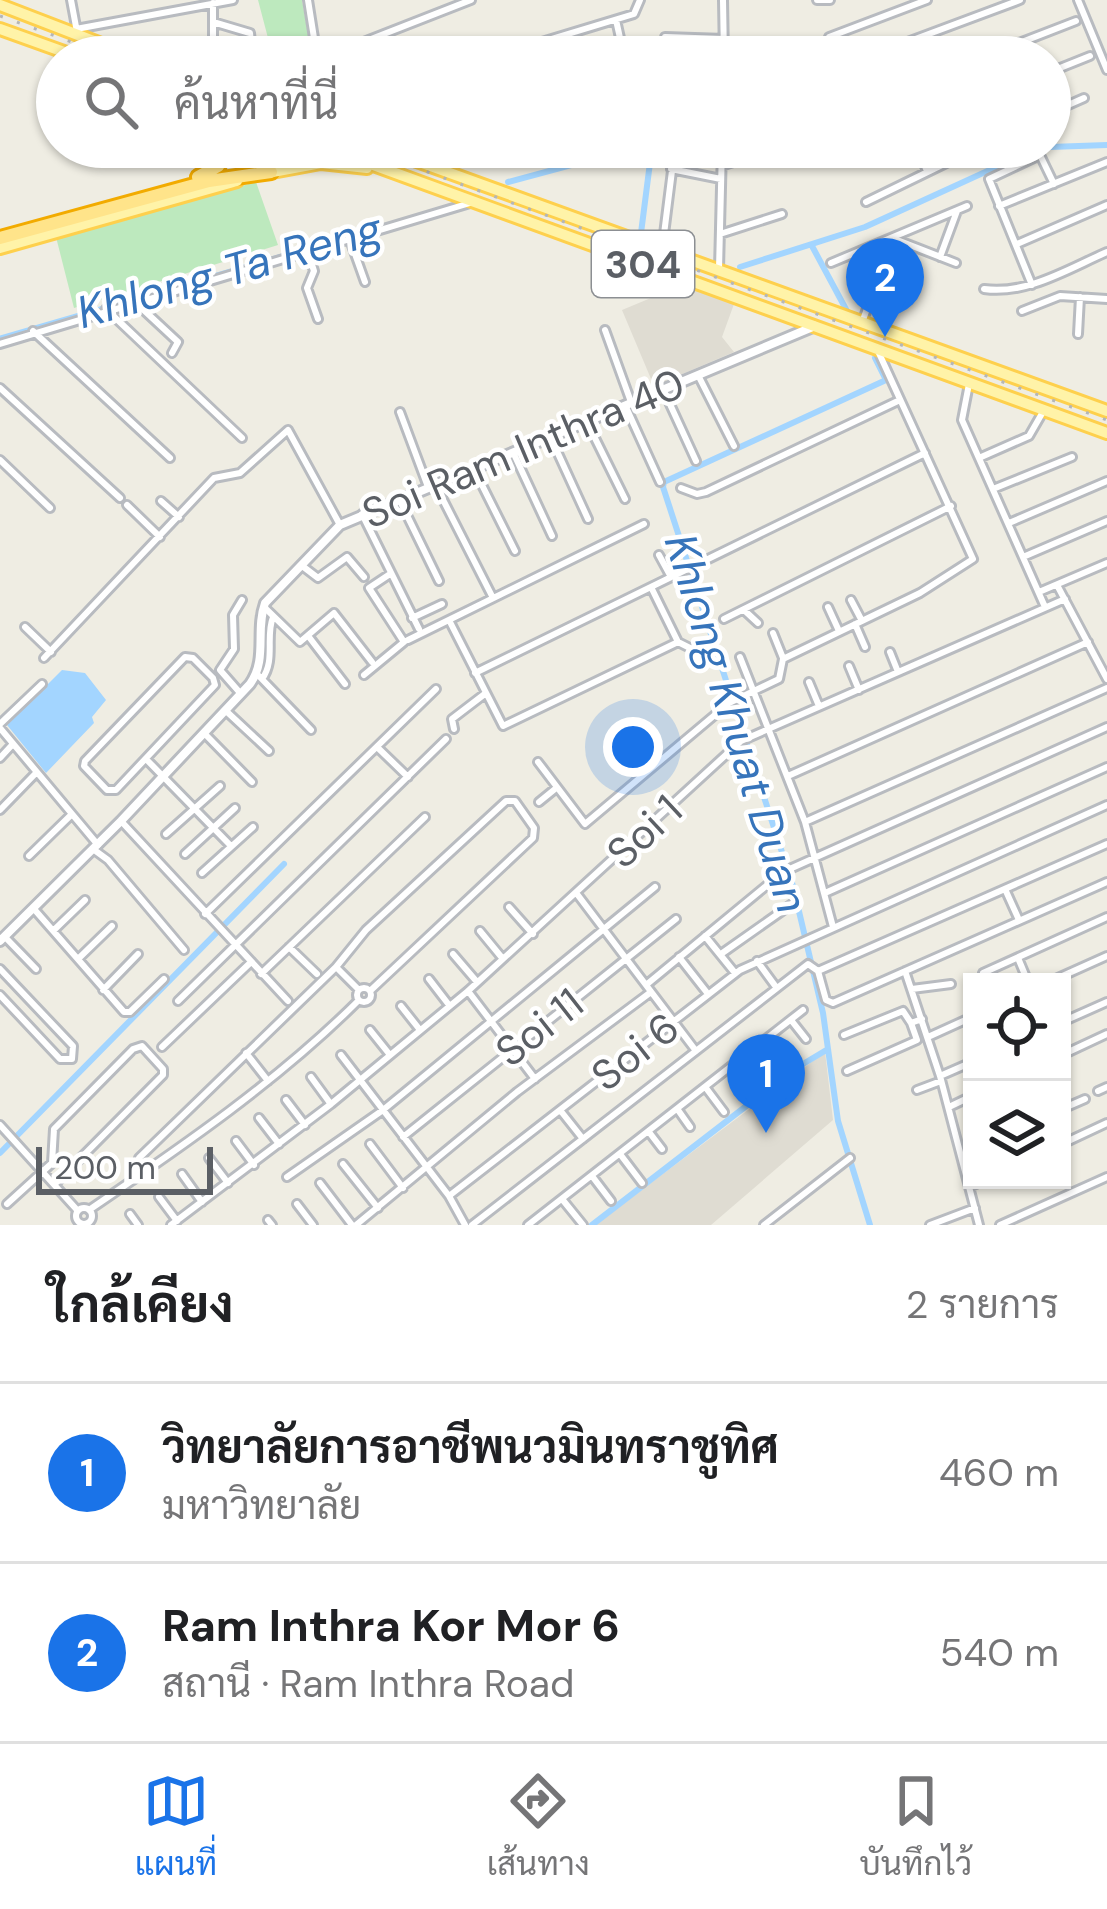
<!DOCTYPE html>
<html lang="th">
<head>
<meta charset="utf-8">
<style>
  :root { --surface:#fff; --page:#f2f2f2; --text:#202124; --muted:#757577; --line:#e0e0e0; --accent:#1a73e8 }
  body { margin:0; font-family:"DM Sans",Sarabun,sans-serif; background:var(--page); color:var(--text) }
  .controls { position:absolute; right:36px; bottom:36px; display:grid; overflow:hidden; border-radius:0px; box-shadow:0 3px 9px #0004 }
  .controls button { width:108px; height:108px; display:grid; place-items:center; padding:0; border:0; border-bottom:3px solid var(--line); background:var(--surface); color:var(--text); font:60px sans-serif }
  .scale { position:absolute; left:36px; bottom:30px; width:177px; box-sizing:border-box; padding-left:12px; border:6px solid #5b5f65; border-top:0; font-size:33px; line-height:42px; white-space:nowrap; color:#5b5f65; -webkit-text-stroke:9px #fff; paint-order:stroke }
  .you { position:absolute; left:633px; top:747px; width:42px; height:42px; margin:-30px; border:9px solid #fff; border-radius:50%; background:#1a73e8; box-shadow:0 0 0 18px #1a73e833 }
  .badge { display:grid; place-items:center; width:78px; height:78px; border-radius:50%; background:var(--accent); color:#fff; font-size:39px; font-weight:700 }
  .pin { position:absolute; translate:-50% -99px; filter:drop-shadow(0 3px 6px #0008) }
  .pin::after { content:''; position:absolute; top:63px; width:42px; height:36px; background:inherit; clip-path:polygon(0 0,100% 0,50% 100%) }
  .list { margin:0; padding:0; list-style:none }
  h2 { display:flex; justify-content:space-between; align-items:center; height:156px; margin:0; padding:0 48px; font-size:51px }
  h2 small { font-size:39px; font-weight:400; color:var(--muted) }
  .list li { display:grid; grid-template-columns:78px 1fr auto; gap:36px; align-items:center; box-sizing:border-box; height:180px; padding:0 48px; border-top:3px solid var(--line) }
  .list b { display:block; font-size:45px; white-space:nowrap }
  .list p { margin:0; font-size:39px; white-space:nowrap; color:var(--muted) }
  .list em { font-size:39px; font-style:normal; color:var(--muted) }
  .icon { flex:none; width:66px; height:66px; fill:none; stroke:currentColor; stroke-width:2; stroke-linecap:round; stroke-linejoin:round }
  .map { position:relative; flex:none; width:1107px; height:1225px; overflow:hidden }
  .search { position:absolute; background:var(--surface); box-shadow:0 3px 9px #0004; left:36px; right:36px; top:36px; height:132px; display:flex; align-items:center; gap:30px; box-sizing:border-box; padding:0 42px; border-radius:66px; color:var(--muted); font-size:45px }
  .sheet { height:516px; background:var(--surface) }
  nav { display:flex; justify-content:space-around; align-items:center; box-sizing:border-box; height:168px; border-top:3px solid var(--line); background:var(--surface); font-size:33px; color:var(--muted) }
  nav a { display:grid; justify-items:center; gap:6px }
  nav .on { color:var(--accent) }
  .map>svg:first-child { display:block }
</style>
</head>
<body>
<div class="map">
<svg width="1107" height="1225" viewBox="0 0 1107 1225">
  <rect width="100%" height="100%" fill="#efede3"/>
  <path fill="#dfdcd2" d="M682,285l52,19 -12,33 12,15 -80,34 -32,-76z
    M825,1052l8,68 -122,105h-116z"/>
  <path fill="#bde9be" d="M258,0h44l10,57h-39z
    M256,182l22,63 -204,63 -18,-71z"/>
  <path fill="#a3d5ff" d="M62,670l23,3 21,27 -14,17 2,6 -48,50 -39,-48z"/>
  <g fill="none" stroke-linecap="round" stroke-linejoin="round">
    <path stroke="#a3d5ff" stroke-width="3" d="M0,337l457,-133"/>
    <path stroke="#a3d5ff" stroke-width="6" d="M1050,147l57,-2
      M508,182l130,-35
      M641,233l11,-86
      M812,246l36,67
      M740,267l125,-40 175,-80
      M0,1153l284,-289
      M592,1225l201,-155 35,-21
      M870,1225l-32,-104 -15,-108 -30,-127 -130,-399 1,-5 222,-102 -11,-22"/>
    <g stroke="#b8bbc0" stroke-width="12">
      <path id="minor" d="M71,0l6,32
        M308,0l9,57
        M723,0l1,57
        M817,0h13
        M1078,0l29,70
        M616,20l4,18
        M213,22l37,11 2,19
        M76,29l157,-29
        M665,37l59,2
        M213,57v-54
        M325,57l146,-57
        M492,57l142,-43 6,-14
        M831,57l-4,-12 2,-8 98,-37
        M867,57l153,-57
        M983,57l93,-36
        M1050,72l40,-16
        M1050,113l34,-15
        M514,147l19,5 21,-5
        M917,147l10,24
        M852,162l31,-15
        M721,166l58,-19
        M438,169l7,-22
        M671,169l50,10
        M866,202l113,-55
        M999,206l108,-44
        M720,234l62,-20
        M350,240l15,42
        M1017,244l90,-39
        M662,250l13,-103
        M308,252l6,19 -7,17 11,31
        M940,257l17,-46
        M831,263l136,-57
        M719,269l3,-122
        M1032,285l-43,-106 51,-24 14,29
        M984,289c43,6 84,-20 123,-37
        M134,301l44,41 -6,11
        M106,309l136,129
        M1022,311l38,-15 47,3
        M863,320l29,-82 64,25
        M605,330l26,72
        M33,331l137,127
        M1078,334l2,-37
        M0,344l470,-141
        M698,375l36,71
        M969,384l-7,36 83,187
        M0,388l120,110
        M663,389l33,72
        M625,405l35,77
        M400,412l28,75
        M587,422l38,77
        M550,436l38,83
        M513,452l39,84
        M979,458l50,-22 15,-26
        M0,460l50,48
        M474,469l41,82
        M435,484l58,114
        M681,488l16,6 9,-2 194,-92
        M993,489l79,-32
        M399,499l40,82
        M161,501l18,16
        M127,505l33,32
        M362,514l57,115
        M1009,523l98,-42
        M659,555l12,22
        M1023,557l84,-36
        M301,565l17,13 29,-21 17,20
        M1057,585l50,94
        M651,587l27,55 26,13
        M1039,592l68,-29
        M851,600l11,21
        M264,607l36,35 34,-29 38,49
        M828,607l11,24
        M744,610l14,13
        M412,618l30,-14
        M724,619l227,-113
        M449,620l54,106 175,-84
        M855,624l10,23
        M25,627l26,25
        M773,633l10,25
        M309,637l36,47
        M408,640l236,-116
        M890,652l8,20
        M185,657l8,1 20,20 2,7 -99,105h-9l-23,-24 1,-5z
        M740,657l65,165 28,105
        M44,658l170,-180 26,-5 48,-43 52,95
        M849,666l10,24
        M475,673l450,-220
        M257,674l54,56
        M364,675l40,-33 -35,-54 21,-14
        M262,679c14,-19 3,-42 11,-62
        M809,682l10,24
        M241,694l-21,-24 14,-21 -1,-34 9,-15
        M225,710l44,41
        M0,724l42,-40
        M0,728l98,117
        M454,729l-2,-10 34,-26
        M204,733l48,49
        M377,747l31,30
        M0,758l12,-13
        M146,759l85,87
        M538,762l47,62 144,-121 50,-24 4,-20 137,-66 53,-34 -95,-208
        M788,776l300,-134
        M539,802l16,-13
        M0,810l36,-37
        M121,821l167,180
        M805,822l302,-134
        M166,834l54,-48
        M93,849l15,11 76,90
        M185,854l50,-46
        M29,856l43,-42
        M202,873l51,-46
        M1005,889l14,31
        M825,893l282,-126
        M577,894l119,157
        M509,907l24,27
        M34,909l90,103h6l34,-33
        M205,914l231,-225
        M54,930l31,-30
        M480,931l23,28
        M705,936l30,37
        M5,937l31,32
        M289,947l28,27
        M453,954l24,28
        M721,954l71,-50
        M679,957l29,37
        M1018,958l10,24
        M78,959l34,-33
        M757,961l19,26
        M336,967l23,23
        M0,969l73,77 -1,13h-12l-60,-64
        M818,971l289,-127
        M905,971l35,105 39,149
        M983,973l124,-56
        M261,974l164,-157
        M429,979l20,26
        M1049,982l58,-26
        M646,985l137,-113 324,-145
        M357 995a7 7 0 1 1 14 0a7 7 0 1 1-14 0Z
        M912,989l39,-5
        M103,990l35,-36
        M468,991l67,88
        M178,1001l268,-262
        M401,1006l19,24
        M791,1020l15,19
        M1062,1022l45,-20
        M370,1030l20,25
        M844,1035l59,-24 8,12 11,-4
        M928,1037l44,-20
        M763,1043l19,24
        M162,1047l88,-84
        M246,1053l22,28
        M341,1055l108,141 16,29
        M1062,1055l45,-21
        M734,1066l21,25
        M847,1071l70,-31 -6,-17
        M940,1076l32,-14
        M311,1077l19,26
        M706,1088l18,24
        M917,1090l24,-9
        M1098,1091l9,-4
        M286,1100l19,25
        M949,1107l23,-11
        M1062,1109l23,-10
        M560,1110l23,29
        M678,1110l12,17
        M259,1118l20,26
        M0,1125l78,86
        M649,1132l13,17
        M403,1137l273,-218
        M236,1141l18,24
        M370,1144l33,44
        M1062,1144l45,-21
        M620,1154l22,29
        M209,1158l19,25
        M343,1164l35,44
        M182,1174l20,28
        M592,1176l19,25
        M287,1177l96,-67 272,-223
        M133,1180l6,-22 197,-191 30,-37 140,-129h9l19,27 -1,10 -163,153
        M320,1183l32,42
        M969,1187l16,-7
        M449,1196l291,-226 367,-165
        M159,1197l18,24
        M562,1199l21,26
        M7,1204l45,-41 2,-34 79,-80 9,-3 21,23v6l-107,108
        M297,1204l16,21
        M76 1216a8 8 0 1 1 16 0a8 8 0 1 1-16 0Z
        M89,1210c94,-64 190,-130 270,-210
        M130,1214l8,11
        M268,1220l4,5
        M171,1225l160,-121 137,-113 273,-250 324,-142
        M356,1225l161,-133 134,-100
        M472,1225l336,-261 10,7 8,29 7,3 274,-121
        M528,1225l275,-215
        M764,1225l86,-67
        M930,1225l45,-17
        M1000,1225l107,-48"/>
    </g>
    <g stroke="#b8bbc0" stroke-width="14">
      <path id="tertiary" d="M0,941l121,-120 129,-137c18,-25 5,-53 15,-81l75,-78 475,-199"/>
    </g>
    <g stroke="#fed04d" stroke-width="16">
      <path id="primary" d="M0,5l135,52
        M0,29l78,28
        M324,147l783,286
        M378,147l729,264
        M267,173l54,-10 46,5
        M0,248l237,-67"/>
    </g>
    <g stroke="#f2ab00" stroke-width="18">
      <path id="motorway" d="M198,177l20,-11 13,-19
        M0,238l209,-57 62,-9"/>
    </g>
    <use href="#minor" stroke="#fff" stroke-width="6"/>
    <use href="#tertiary" stroke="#fff" stroke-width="8"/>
    <use href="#primary" stroke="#fff3a8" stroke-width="10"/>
    <use href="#motorway" stroke="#ffe48a" stroke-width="12"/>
    <path stroke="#b5b6b6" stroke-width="3" stroke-dasharray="3 15" stroke-linecap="butt" d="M0,16l113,41
      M359,147l748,273"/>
  </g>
  <g text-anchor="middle" stroke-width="9" stroke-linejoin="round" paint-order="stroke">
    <rect fill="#fff" stroke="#8c8f93" stroke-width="3" x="592" y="231" width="102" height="66" rx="9"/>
    <g font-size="39" font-weight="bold" fill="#5b5f65">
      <text x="643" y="278">304</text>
    </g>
    <g font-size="42" fill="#5b5f65" stroke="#fff">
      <text transform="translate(523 448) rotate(-23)" y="15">Soi Ram Inthra 40</text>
      <text transform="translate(644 831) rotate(-43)" y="15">Soi 1</text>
      <text transform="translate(539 1027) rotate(-38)" y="15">Soi 11</text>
      <text transform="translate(635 1051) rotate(-38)" y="15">Soi 6</text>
    </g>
    <g font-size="45" font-style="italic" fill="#3674bb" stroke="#fff">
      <text transform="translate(229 270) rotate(-16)" y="16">Khlong Ta Reng</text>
      <text transform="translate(737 723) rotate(73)" y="16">Khlong Khuat Duan</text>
    </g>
  </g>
</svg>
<div class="controls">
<button><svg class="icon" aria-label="locate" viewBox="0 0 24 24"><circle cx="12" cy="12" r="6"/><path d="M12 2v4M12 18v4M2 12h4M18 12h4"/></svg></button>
<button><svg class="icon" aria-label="layers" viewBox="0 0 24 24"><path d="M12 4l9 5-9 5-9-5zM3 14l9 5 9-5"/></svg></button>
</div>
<div class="scale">200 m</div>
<div class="you"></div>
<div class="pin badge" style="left:766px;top:1133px">1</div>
<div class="pin badge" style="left:885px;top:337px">2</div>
<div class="search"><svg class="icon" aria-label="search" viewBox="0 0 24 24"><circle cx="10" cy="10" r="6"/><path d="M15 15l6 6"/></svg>ค้นหาที่นี่</div>
</div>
<section class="sheet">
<h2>ใกล้เคียง<small>2 รายการ</small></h2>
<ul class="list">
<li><span class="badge">1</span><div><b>วิทยาลัยการอาชีพนวมินทราชูทิศ</b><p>มหาวิทยาลัย</p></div><em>460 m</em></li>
<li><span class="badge">2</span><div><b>Ram Inthra Kor Mor 6</b><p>สถานี · Ram Inthra Road</p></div><em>540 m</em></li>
</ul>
</section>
<nav>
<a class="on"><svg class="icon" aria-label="map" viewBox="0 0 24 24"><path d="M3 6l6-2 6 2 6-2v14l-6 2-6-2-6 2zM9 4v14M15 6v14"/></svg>แผนที่</a>
<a><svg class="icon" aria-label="directions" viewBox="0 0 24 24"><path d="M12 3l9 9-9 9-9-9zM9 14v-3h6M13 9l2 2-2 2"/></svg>เส้นทาง</a>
<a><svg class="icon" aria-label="saved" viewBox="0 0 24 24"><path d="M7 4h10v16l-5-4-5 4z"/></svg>บันทึกไว้</a>
</nav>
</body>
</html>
